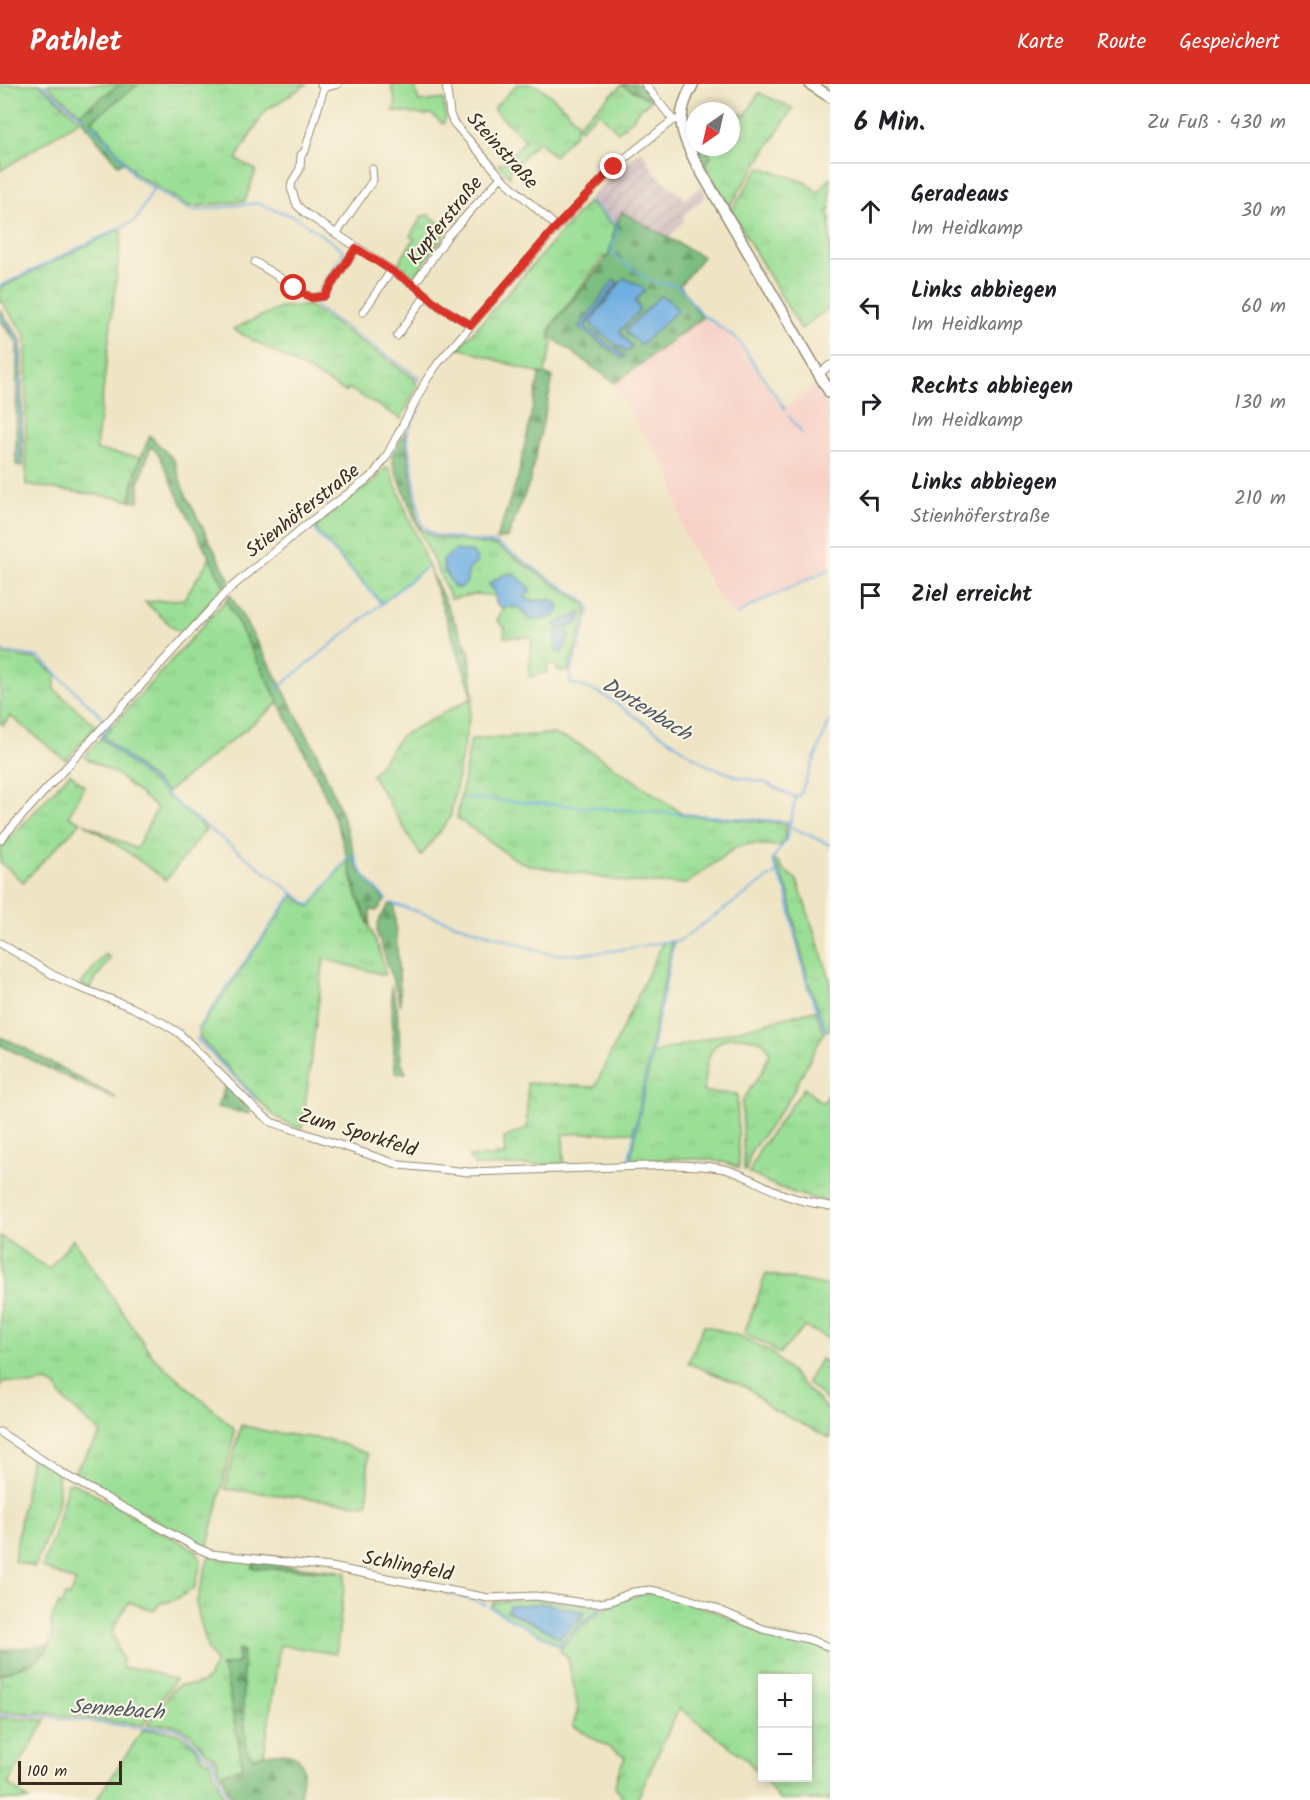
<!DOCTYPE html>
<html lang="de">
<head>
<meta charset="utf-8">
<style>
  :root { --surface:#fff; --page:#f6f6f6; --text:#202124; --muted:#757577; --line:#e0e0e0; --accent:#d93025 }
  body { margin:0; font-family:Kalam,sans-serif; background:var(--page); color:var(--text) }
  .controls { position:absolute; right:18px; bottom:18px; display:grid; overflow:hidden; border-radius:0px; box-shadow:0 3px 9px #0003 }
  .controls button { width:54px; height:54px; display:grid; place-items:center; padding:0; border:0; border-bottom:2px solid var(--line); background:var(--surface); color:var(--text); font:30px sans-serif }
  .compass { position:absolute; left:686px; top:18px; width:54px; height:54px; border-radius:50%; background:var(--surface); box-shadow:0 3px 9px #0003; rotate:214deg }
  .scale { position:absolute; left:18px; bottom:15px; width:104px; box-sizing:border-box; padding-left:6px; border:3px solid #3b2a1e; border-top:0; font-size:16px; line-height:21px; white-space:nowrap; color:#3b2a1e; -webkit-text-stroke:4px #fcf5e5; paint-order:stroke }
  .stop { position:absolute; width:18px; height:18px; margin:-14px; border:4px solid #d93025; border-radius:50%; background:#fff }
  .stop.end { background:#d93025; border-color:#fff; box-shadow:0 2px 6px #0008 }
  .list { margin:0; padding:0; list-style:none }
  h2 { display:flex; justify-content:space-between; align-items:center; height:78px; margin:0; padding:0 24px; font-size:26px }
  h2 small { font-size:20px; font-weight:400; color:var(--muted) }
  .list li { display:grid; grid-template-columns:39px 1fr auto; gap:18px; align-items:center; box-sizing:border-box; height:96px; padding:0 24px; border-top:2px solid var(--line) }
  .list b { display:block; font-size:22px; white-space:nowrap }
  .list p { margin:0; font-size:20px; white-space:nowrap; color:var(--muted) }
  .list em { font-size:20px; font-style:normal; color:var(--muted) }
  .icon { flex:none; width:33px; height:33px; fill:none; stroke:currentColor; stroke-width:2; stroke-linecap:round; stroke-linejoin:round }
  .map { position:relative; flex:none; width:830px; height:1716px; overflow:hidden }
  header { display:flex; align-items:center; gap:36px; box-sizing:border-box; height:84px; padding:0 30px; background:var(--accent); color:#fff }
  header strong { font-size:28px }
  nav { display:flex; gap:33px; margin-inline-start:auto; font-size:21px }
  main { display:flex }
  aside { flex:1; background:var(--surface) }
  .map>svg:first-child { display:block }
</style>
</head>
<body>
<header>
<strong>Pathlet</strong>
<nav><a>Karte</a><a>Route</a><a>Gespeichert</a></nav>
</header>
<main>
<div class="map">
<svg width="830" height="1716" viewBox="0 0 830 1716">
  <defs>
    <pattern id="industrial-furrows" width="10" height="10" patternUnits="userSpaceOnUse" patternTransform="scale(1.5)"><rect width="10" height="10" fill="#d2bfc0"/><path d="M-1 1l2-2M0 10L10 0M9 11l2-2" fill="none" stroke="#b5a4a5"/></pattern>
    <pattern id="grass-tufts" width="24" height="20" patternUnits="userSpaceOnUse" patternTransform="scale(1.5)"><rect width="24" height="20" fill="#9bdf97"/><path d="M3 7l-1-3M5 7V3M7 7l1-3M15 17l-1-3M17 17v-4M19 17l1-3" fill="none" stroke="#86c082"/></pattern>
    <pattern id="forest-firs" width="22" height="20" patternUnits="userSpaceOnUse" patternTransform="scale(1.5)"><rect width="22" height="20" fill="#7cbe80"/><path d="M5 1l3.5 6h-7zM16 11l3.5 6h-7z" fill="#679b68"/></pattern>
  </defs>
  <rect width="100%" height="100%" fill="#fcf5e5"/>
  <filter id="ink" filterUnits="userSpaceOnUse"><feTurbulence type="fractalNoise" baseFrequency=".0167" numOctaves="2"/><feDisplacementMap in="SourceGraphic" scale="12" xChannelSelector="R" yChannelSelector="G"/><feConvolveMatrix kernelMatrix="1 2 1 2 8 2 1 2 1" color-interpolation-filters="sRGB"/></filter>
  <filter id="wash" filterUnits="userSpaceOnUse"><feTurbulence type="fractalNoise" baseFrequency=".008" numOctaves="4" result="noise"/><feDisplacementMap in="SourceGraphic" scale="24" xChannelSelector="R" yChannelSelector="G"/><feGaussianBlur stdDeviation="1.35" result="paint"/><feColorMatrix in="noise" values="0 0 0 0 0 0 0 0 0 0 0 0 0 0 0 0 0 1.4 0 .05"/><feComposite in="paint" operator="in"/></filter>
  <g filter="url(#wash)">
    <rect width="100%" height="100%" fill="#efe5c5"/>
    <path fill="#f7d1c8" d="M703,234l19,12 15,12 45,66 34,-22 14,22v159l-68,32 -27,16 -15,-14 -37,-69 -13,-61 -31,-43 -23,-44z"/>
    <path fill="url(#industrial-furrows)" d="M641,66l14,23 30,26 16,-13 5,10 -23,20 1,4 -15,18 -47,-26 -6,12 -26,-26z"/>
    <path fill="url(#grass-tufts)" stroke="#6b845a" stroke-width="1.5" fill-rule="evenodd" d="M0,0h40l40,36 -80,51z
      M46,0h74l-40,29z
      M139,0h168l-42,27 -29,48 20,11 -11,31 -55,6 -54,-32 -44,-55z
      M517,0c4,0 10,0 14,0 13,2 41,30 47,40l44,-39 29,15 -17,15 1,2 -17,15 -19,-20 -18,17 -4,-3 -2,8 -21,22 -16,-15 -28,30v6l-12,-13 7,-2 20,-22 -32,-31z
      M759,9l34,15 -64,99 -24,-41 6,-10 -2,-2 3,-7h19v-18l9,-16 5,3z
      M760,83l45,15 13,11 12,-15v31l-3,3 3,5v90l-29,22 -70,-118z
      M588,118l27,25 -6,29 -6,2 -52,68 -2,11 4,6 -9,32 -85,-27z
      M429,131l15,12 1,6 -31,44h-5l-7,-5v-3l-5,-4 17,-26 -4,-3 12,-20z
      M118,146h4l-26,220 44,7 -8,30 -1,14 -12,-3 -93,-13v-149l-26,-36v-12z
      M309,222l106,73 2,8 -16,32 -53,-31 -2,4 -113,-63 48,-22z
      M385,384h4l39,97 -46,38 -64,-70 -3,-9 62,-45z
      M421,444l12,9 64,9 89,59 1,7 -19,60 -11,-2 1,-4 -10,-2 -2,9 -17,4 3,-40h-28l1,-9 -8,-8 8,-13h13l13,13 20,-21c-8,3 -17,4 -25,-1l-1,-4 -30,-2v4l-18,-2 -26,5 -32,-70z
      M210,474l14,28 -41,47 -8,-4 -30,-27 39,-3z
      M226,516l54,102 -113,90 -64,-56z
      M0,570l36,5 20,16 -2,14 42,37 -30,34 -56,-44 -7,9 -3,-2z
      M473,613l-23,121 -29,38 -49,-81 29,-39z
      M552,650l21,7 22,13 90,61 102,9 -3,16 -4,6 -31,-2 -14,4 -49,36 -59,-2 -93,-16 -13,-4 -11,-6 -53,-38 14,-79z
      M101,654l105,91 -40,51 -47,-34 -35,-23 52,26 21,-41 -41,-34 -32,-17z
      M70,689l14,13 -15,30 12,6 -58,60 -23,-20v-13z
      M347,776c4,14 7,27 12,41 8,23 24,50 26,74l-61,-16 -22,170 -18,-7 -13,-9 -72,-76 1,-9 93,-133 17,12z
      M774,777l5,1 2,6 16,12 33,99v50l-3,2 -17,-43 -13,-53 -8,-42z
      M663,858h9l-38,190 -71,2 1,30 -88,2 -8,-9 37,-2 -1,-17 23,-10v-45l68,4z
      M105,870l5,4 -21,31 -8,-5z
      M815,926l9,22 -36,69 -37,50 -5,20 -2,-1 -2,-69 20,-29 8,-20 -7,-11c-9,-1 -20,-5 -28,-4 -30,2 -29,32 -32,55l34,2 2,74c-29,-15 -77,-8 -109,-7l22,-108z
      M804,1004l18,15 8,-9v108c-29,-5 -55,-15 -81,-29l12,-26z
      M0,1152l49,33 24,-30 80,118 81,71 -1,14 -26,107 -134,-76 28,-39 -39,-36 -6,-12 -10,-4 -17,3 -24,-4 -5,7z
      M766,1190l64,12v53l-25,-12 -26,27 -13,-10 -22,-10z
      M704,1241l38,12 22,11 7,4 55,56 4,1v29l-60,-30 -22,-20 -60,-25z
      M820,1275l8,4 -3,6 5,3v31l-23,-21z
      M241,1341l29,7 61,8 37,14v51l-143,-16z
      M31,1372l27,17c-1,8 2,16 1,24 -5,24 -16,47 -24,70l-21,-6z
      M72,1398l125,69 4,12 -7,26 -22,12 -12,2 -6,8 -25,-9 -17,30 10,27v9l22,1 31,11 -32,45 -101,-12 -42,-1v-37l39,-16 7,-8 6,-13 -1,-16 7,-18 3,1 4,-10 4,2 7,-15 -34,-15 12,-33 14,-51z
      M209,1472l45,6 -2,6 94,4 -10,82 -56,-9 -16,109 -11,3 -6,-6 -9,-101v13l-17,3 5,11 17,91 -22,6 -6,-16 -10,-7 -16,-19 -14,-7h-28l26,-36 7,-4h14l8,-2 6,-5 7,-13 -1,-7 -6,-8 -12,-46z
      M651,1509l14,2 46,15 51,22 46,10 22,8v150h-51l-15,-22h44v-100h-46v98l-17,-18 -66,-50 -42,92h-13l-9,-13 2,-11 8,-19 -52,-31 5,-18 -10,-50 -7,-6 -1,-3c25,-28 52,-52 91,-56z
      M533,1515l67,7 2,1 -23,17 -20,21 -68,-38 3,-5zM507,1527l78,1 -38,18z
      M0,1634l46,2 -38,64 21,16h-29z
      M143,1646c15,1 34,-1 46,11 10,9 6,14 20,20 7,13 8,28 17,39h-130z"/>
    <path fill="url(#forest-firs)" stroke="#5c744f" stroke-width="1.5" fill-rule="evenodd" d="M120,0h19l-47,36 33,41 -7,4 -35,-43 -3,-9z
      M623,0h18l12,14 -2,2 -29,-15z
      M690,46l5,6v11h8l8,9 -6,10 -10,-18z
      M622,128l81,45 -23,28 22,33 -87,65 -64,-46 1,-11 57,-71 7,-31zM618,197l-33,44 1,3 38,28 -2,2 -43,-31zM644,207l-9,10 5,9 -20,21 1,3 11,12 -42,-24z
      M0,226l21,30 2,126 -7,-1 1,-123 -17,-22z
      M540,289l13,4 -23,104 -22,56 -12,3 22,-63z
      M405,348l12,86 4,10 -2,1 -26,-65 -1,-9z
      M150,352l24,24 9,29 47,92 -6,5 -47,-92 -17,-38 -9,-10 -12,37v19l-8,-1c1,-23 9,-44 19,-65z
      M428,481l42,89 3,43z
      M230,510l42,75 44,82 23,56 13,39 5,22 28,32 -8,11 -7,-2v16l-11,-24 -19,-69 -20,-49 -94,-183z
      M390,820l4,1 7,100 -24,-73c0,-12 6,-19 13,-28z
      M391,902l6,20 4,55 5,12h-11z
      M0,953l15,6 101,55 -27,-10 -89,-43z
      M226,1000l25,27 -2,3 -32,-7z
      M254,1478l85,9 -87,-3z
      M49,1561l-10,14 -39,16v-25z
      M238,1565l5,1v59l4,42 6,6c15,-4 50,-12 50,15 0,9 -2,19 -4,28h-64l-7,-9 -7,-17 22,-7 -17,-90 -6,-11 18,-3z"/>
    <path fill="#9bdf97" stroke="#6b845a" stroke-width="1.5" d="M391,0h21l3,2 4,16 24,-3 3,18 -3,7 -12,-10 -6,1 -33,-4 4,-7z"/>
    <path fill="#70afe3" stroke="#566c80" stroke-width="1.5" d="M624,194l19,9 1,4 -9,10 5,9 -20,21 1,3 11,12 -3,5h-3l-31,-22 -5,-7z
      M614,196l4,2 -33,43 1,3 39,28 -3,2 -43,-31z
      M660,212l9,4 9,10 -37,35 -14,-12 -1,-3z
      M455,466l17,2 4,5 1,6 -8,6 -3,14 -6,5 -6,-1 -10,-17 -1,-10z
      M513,489l16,14 1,6 -4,1v4c13,7 25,-4 33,8 -1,14 -17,14 -28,14l-13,-13h-17l-5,-3 -1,-12 -6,-8 14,-9z
      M582,529l-4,10 -11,5 -10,1 -1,-5z
      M568,547l2,6 -9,16 -5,-2v-19z
      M542,1519l44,9 -27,26 -27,-16 -25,-11 2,-5z"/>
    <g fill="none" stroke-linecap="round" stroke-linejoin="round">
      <path stroke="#70afe3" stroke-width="2" d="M42,0l37,31 4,2
        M687,35l2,13
        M90,39l28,30 17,24 56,34 66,-8 40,15 45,31 2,3 -23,36
        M590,116l27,27 -6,27 40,27 28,5 24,30 8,4 27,20 47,69
        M0,202l136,-66 17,-31
        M316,222l1,2 101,69 1,3
        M0,231l19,26 1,123
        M422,318l-14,29 -1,6 13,80 3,9 11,9 64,9 89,59 3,8 -19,59 -1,13 23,7 12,6 100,68 33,13 28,6 28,14 6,-2 30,-75
        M789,332l13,17
        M313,440l4,9 65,71
        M737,531l14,-9 79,-37
        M0,567l39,6 64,61
        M278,604l150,-122
        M110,641l-9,11 86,76 123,94 37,-47 8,-3c4,18 19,30 31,43
        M464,714l326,24
        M789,742l41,19
        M777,788l10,21 8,42 13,53 18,43
        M391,819l159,51c24,1 50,-1 74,-5 19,-3 36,-8 55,-8l98,-69 -5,-12 14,-20 10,-43
        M198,944l95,-134
        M197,955l60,61
        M629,1076l45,-218
        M445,1509l28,7 13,5
        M489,1523l45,24 26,16 20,-21 23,-19
        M0,1631l41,1 103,12h30l12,6 16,19 10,6 5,11 3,12 10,18"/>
    </g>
  </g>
  <g filter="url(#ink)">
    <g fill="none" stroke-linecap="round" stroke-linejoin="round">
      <g stroke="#958872" stroke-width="9">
        <path id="street" d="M321,0l3,4 -19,63 -4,4 -1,14 -8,13 -1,6 6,17 8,8 109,72 25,21 32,19
          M446,0l4,30 3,8 48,55 56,50
          M645,0l28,36
          M324,4l14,-4
          M336,150l37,-54 -1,-11
          M255,178l57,36 12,-2 32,-48
          M414,201l33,-48 54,-60
          M363,228l28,-41
          M397,252l29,-41
          M819,290l11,-9
          M0,756l227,-249 80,-67 66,-49 13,-18 41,-78 12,-17 118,-135 57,-60 59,-47h7
          M0,859l53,32 25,12 53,20 32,16 16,10 75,75 17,14 129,43 69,7 207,-7c18,1 35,0 52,5 18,5 35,16 52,23 16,7 33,10 50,13
          M0,1348l65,43 132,73 14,6 120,13 157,31 48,-2 47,7h17l11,-2 22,-9 17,-2 33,7 29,10 51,22 45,10 22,8"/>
      </g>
      <g stroke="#958872" stroke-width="13">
        <path id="secondary" d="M693,0c-18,32 -13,45 2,77l135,232
          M810,0l20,13"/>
      </g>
      <use href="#street" stroke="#fff" stroke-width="7"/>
      <use href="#secondary" stroke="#fff" stroke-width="10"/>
    </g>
  </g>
  <g fill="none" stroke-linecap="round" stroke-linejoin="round" filter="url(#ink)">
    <path stroke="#d93025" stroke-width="8" d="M294,204l18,10 12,-2 32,-48 58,37 25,21 32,19 85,-98 58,-60"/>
  </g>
  <g text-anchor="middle" stroke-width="4.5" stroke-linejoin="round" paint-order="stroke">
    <g font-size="20" fill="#3b2a1e" stroke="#fcf5e5">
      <text transform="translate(503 66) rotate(48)" y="7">Steinstraße</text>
      <text transform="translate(444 136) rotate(-51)" y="7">Kupferstraße</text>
      <text transform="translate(302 426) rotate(-38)" y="7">Stienhöferstraße</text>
      <text transform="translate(358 1048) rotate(17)" y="7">Zum Sporkfeld</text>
      <text transform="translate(408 1481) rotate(11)" y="7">Schlingfeld</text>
    </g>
    <g font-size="21" font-style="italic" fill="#4e5963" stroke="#fcf5e5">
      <text transform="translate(647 625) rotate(32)" y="7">Dortenbach</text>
      <text transform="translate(117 1625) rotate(4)" y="7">Sennebach</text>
    </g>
  </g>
</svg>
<div class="controls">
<button>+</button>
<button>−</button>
</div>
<svg class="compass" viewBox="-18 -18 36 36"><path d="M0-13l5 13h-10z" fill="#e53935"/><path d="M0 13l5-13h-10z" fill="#757577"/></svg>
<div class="scale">100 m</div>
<div class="stop" style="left:294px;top:204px"></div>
<div class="stop end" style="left:614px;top:83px"></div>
</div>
<aside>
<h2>6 Min.<small>Zu Fuß · 430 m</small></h2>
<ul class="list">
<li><svg class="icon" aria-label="ahead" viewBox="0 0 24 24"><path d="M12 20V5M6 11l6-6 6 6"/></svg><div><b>Geradeaus</b><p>Im Heidkamp</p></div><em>30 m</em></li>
<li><svg class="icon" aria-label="left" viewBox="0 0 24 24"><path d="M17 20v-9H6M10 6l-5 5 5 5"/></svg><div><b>Links abbiegen</b><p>Im Heidkamp</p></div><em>60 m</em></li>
<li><svg class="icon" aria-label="right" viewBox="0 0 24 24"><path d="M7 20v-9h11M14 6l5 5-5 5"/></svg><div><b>Rechts abbiegen</b><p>Im Heidkamp</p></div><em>130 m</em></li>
<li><svg class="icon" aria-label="left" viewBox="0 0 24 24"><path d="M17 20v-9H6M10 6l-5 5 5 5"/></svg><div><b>Links abbiegen</b><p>Stienhöferstraße</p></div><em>210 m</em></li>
<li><svg class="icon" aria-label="arrive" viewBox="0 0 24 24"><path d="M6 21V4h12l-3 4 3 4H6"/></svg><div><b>Ziel erreicht</b></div></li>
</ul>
</aside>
</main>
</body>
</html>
